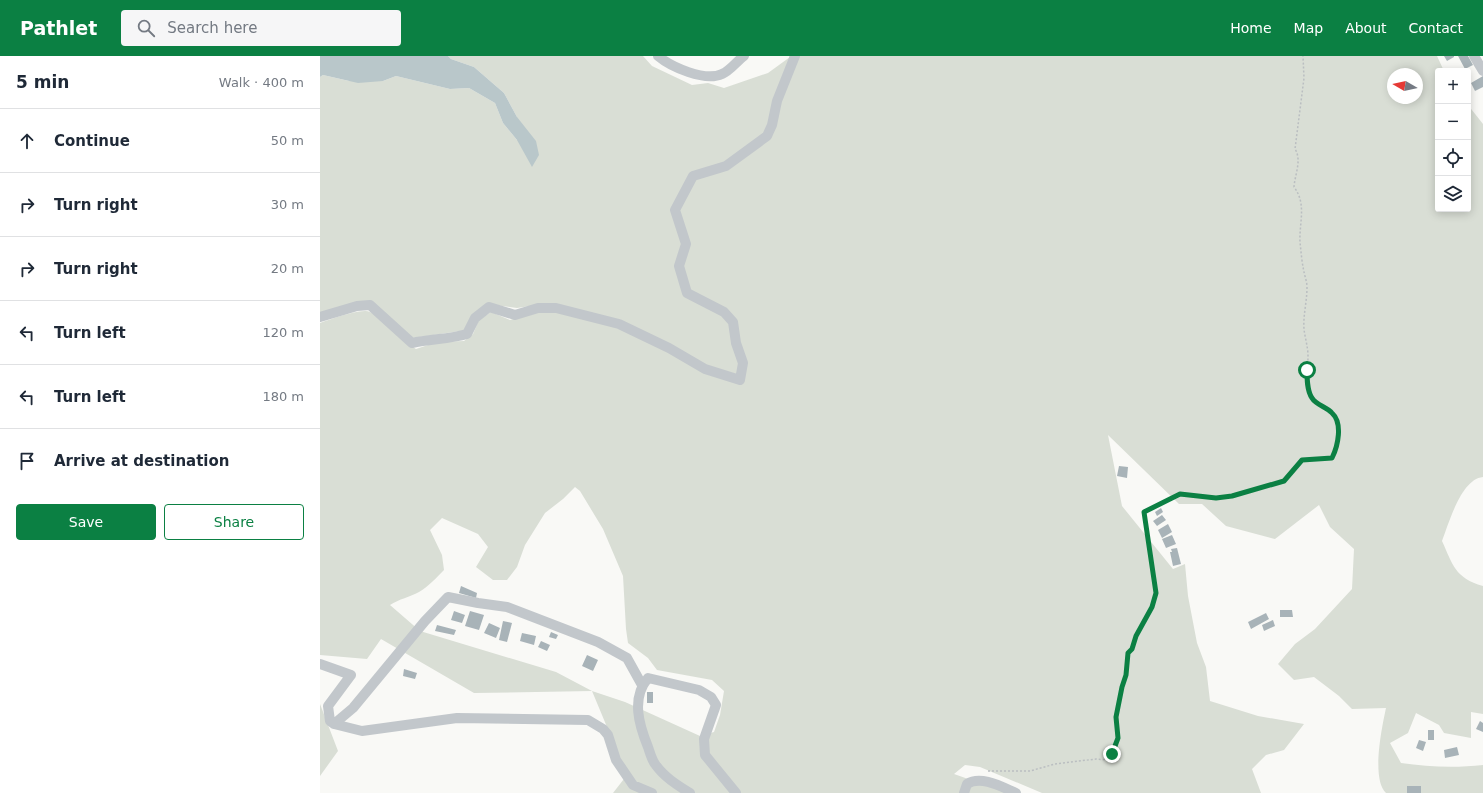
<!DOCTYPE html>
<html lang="en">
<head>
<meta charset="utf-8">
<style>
  :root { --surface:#fff; --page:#f6f6f7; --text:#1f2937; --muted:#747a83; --line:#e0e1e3; --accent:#0b8043 }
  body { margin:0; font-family:"DejaVu Sans",sans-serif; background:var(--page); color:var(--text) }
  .controls { position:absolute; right:12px; top:12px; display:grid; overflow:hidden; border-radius:4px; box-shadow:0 2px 10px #0003 }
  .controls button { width:36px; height:36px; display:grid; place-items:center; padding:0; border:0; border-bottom:1px solid var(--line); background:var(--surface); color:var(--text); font:20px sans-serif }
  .compass { position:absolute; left:1067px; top:12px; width:36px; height:36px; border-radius:50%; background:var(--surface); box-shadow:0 2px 10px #0003; rotate:279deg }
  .stop { position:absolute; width:12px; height:12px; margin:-9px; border:3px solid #0b8043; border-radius:50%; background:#fff }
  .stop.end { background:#0b8043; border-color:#fff; box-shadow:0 1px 4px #0008 }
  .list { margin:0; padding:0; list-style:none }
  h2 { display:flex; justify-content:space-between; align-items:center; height:52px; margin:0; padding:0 16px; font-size:17px }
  h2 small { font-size:13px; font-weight:400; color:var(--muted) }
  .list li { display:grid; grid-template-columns:26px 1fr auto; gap:12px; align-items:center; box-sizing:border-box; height:64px; padding:0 16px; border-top:1px solid var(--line) }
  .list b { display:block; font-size:15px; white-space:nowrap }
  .list em { font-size:13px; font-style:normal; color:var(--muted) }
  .actions { display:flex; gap:8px; padding:12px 16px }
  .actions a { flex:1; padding:9px 0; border:1px solid var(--accent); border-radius:4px; text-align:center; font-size:14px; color:var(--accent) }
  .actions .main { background:var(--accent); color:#fff }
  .icon { flex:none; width:22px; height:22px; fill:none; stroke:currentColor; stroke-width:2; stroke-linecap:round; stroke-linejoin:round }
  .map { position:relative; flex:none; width:1163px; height:737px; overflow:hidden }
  header { display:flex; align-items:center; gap:24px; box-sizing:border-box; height:56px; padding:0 20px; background:var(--accent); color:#fff }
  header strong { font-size:19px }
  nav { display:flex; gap:22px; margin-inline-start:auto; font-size:14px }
  .search { width:280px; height:36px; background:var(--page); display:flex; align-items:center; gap:10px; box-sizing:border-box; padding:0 14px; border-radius:4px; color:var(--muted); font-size:15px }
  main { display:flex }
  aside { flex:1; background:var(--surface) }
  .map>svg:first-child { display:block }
</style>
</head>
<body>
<header>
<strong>Pathlet</strong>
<div class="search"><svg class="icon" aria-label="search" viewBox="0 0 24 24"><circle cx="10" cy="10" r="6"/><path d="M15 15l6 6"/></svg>Search here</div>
<nav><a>Home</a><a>Map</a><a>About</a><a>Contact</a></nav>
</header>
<main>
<aside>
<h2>5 min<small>Walk · 400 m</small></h2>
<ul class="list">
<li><svg class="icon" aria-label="ahead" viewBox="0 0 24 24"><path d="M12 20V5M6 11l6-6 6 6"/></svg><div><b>Continue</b></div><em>50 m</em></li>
<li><svg class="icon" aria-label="right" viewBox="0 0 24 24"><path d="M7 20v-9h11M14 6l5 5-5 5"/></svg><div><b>Turn right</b></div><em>30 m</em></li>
<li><svg class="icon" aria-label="right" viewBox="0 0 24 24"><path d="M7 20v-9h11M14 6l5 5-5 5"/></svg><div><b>Turn right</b></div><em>20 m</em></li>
<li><svg class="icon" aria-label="left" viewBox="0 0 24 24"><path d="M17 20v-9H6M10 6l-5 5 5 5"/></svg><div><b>Turn left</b></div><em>120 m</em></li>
<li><svg class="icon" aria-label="left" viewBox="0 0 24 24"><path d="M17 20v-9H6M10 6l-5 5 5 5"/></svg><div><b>Turn left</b></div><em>180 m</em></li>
<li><svg class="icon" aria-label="arrive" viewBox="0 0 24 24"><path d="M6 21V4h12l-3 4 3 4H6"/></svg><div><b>Arrive at destination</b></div></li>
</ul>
<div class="actions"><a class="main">Save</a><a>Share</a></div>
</aside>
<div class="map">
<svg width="1163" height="737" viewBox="0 0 1163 737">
  <rect width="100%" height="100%" fill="#f9f9f6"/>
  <path fill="#d9ded5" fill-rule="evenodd" d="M128,0h195l9,10 40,19 16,-2 16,5 44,-15 22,-16 -1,-1h648l7,15h-6v138h30v-104l15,19v353c-22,2 -34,46 -41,64 11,24 13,37 41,45v128l-12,-2v26l-27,-5 -5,-8 -23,-12 -8,20 -18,10 11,20c27,4 55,5 82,2v28h-97c-15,-14 -4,-66 0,-85l-34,1 -13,-13 -25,-19 -20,3 -16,-16 17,-20 20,-15 37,-40 2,-40 -24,-22 -11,-22 -44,34 -49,-13 -24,-22h-23l-71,-69 14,71 51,63 12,-5 3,32 9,47 9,24 4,34 48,15 46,8 -20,26 -18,5 -14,14 9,24h-219l-62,-26 -15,-2 -11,9 54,19h-395l14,-18 -35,-84 -118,2 -93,-54 -14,20 -47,-4v-332c14,-5 30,-11 45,-12 11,-1 40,31 51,38l21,-7 27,-1 9,-7 6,-14 12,-8 19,8 26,-8 13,-1 75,12 -74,-20 -33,5 -31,-4 -19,26 -54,8 -44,-36 -49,13v-238l3,-2 26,6h34l13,-5 54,13 19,-1 26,15 8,20 14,17v-23l-13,-24 -30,-26 -23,-8zM1073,18h24v24h-24zM255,431l5,4 23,38 20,47 3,53 2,14 20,15 9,12 55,10 12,11 -4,24 -6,17 -14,4 -75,-34 -33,-11 -36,-19 -136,-41 -30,-26c9,-6 20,-8 29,-13 10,-6 17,-14 25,-22l-2,-15 -12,-25 12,-12 36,16 10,13 -12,20 17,13h14l10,-13 8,-22 20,-32 18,-14z
    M0,648l18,47 -18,25z"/>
  <path fill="#b9c7ca" d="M0,0h128l3,3 23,8 30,26 13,24 19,24 3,14 -7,12 -15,-27 -14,-17 -8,-20 -26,-15 -19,1 -54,-13 -13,5 -25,2 -35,-8 -3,2z"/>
  <path fill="#a8b3b8" d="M1124,0h10v1l-7,4z
    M1138,0h10l5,9 -8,4z
    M1163,20v11l-8,4 -4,-8z
    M799,410l9,1 -1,11 -10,-2z
    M841,452l2,4 -6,4 -2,-4z
    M842,459l4,5 -9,6 -4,-5z
    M848,468l4,8 -10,6 -4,-8z
    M852,479l4,9 -10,4 -4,-9z
    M857,492l4,16 -8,2 -3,-14h2l-1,-3z
    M141,530l16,7 -1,5 -17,-5z
    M960,554h12l1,7h-13z
    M134,555l11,4 -3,8 -11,-3z
    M150,555l14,4 -5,15 -14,-4z
    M946,557l3,6 -18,10 -3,-7z
    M953,564l2,6 -11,5 -2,-6z
    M183,565l9,2 -5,19 -8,-2z
    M169,567l11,5 -4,10 -12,-5z
    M117,569l19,5 -2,5 -19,-4z
    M231,576l7,3 -2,4 -7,-2z
    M202,577l14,3 -2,9 -14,-4z
    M221,585l9,4 -3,6 -9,-4z
    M267,599l11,5 -5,11 -11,-5z
    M84,613l13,4 -2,6 -12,-3z
    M327,636h6v11h-6z
    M1160,665l3,2v9l-7,-3z
    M1108,674h6v10h-6z
    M1099,684l7,2 -3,9 -7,-3z
    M1137,691l2,8 -14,3 -1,-8z
    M1087,730h14v7h-14z"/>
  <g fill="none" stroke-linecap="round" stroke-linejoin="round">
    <path stroke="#babec1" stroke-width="1.5" stroke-dasharray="2 2" stroke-linecap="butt" d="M668,715h42l25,-7 41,-5 11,1 9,-13 2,-9 -2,-21 6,-30 4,-12 2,-22 4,-4 4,-13 16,-29 4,-14 -12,-81 36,-18 36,4 16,-2 52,-15 18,-21 30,-2c7,-12 10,-32 1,-44 -7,-10 -21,-10 -25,-25 -2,-11 0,-22 0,-33 0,-9 -3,-18 -4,-27 -1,-14 3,-27 3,-42 0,-5 -2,-10 -3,-15 -2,-9 -3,-20 -4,-30 -1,-19 7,-38 -6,-55 1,-13 8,-27 1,-38l9,-71 -1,-22"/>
    <path stroke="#c2c7cb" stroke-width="10" d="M338,0c13,11 47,26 64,18 8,-3 15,-13 22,-18
      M1154,0l9,15
      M0,261l37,-11 13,-1 42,38c19,-4 38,-4 55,-9l8,-16 14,-11 26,8 23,-7h18l63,16 50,24 36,21 35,11 3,-17 -7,-20 -3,-21 -9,-10 -37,-19 -8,-27 7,-22 -11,-34 18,-34 33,-10 41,-30 5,-11 5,-24 18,-45
      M0,608l31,11 -23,31 2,15 4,3 28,7 95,-13 131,2 15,9 5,6 8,25 17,25 19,8
      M14,668l19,-16 72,-87 23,-24 30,6 29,4 91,35 29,16 15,27
      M370,737c-13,-8 -26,-16 -35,-29 -3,-4 -5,-11 -7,-17 -9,-22 -17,-49 0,-69l51,12 12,7 5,8 -12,34 1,16 31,38
      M644,737l3,-9c14,-9 35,3 49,9"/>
  </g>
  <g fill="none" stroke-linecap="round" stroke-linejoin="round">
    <path stroke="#0b8043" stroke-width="5" d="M792,698l6,-16 -2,-21 6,-30 4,-12 2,-22 4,-4 4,-13 16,-29 4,-14 -12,-81 36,-18 36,4 16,-2 52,-15 18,-21 30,-2c6,-12 11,-35 0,-45 -5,-6 -16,-8 -20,-15 -5,-7 -5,-19 -5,-28"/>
  </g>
</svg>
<div class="controls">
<button>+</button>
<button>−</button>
<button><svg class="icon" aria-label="locate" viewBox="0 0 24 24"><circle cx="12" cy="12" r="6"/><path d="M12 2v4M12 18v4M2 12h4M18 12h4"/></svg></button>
<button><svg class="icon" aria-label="layers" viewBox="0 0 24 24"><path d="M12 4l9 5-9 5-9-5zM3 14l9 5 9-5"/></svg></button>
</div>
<svg class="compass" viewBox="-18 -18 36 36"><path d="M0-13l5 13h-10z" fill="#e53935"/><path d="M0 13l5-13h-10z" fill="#747a83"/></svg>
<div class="stop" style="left:987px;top:314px"></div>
<div class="stop end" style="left:792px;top:698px"></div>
</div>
</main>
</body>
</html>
